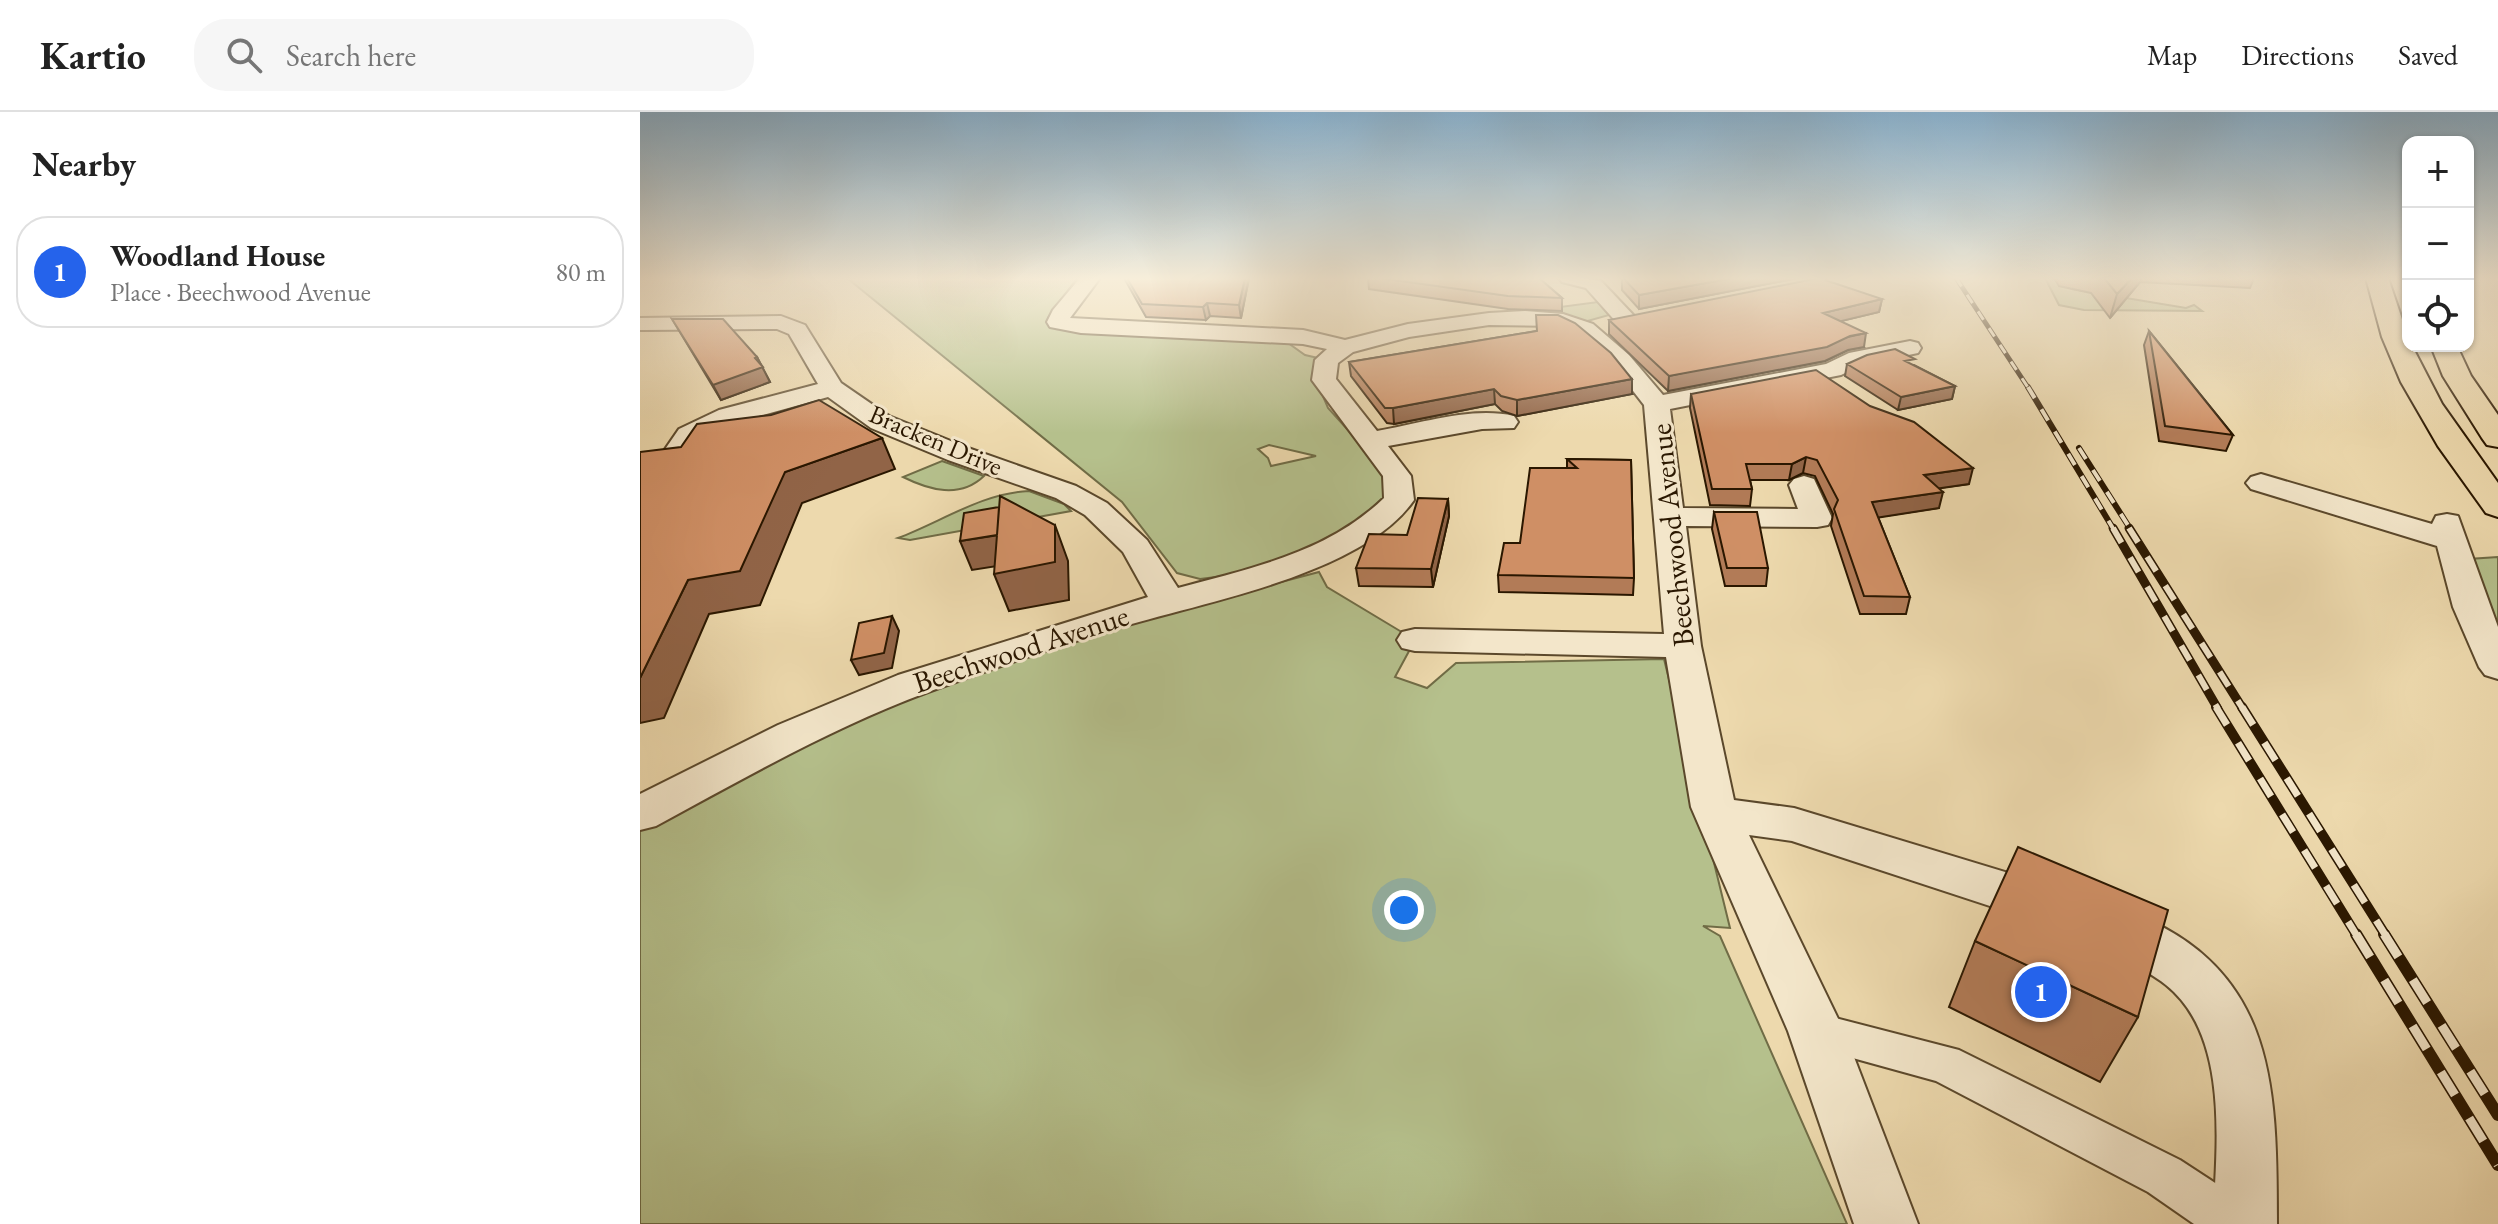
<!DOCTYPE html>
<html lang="en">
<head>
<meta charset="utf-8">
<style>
  :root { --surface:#fff; --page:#f6f6f6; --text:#222; --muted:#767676; --line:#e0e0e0; --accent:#2563eb }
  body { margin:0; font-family:"EB Garamond",serif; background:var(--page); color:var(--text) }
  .controls { position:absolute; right:24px; top:24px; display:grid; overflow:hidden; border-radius:16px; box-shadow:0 2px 6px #0004 }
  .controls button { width:72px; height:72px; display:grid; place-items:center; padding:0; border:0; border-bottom:2px solid var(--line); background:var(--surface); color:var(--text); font:40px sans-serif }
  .you { position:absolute; left:764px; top:798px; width:28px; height:28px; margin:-20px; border:6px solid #fff; border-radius:50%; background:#1a73e8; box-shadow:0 0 0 12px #1a73e833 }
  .badge { display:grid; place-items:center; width:52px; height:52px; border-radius:50%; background:var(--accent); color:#fff; font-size:26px; font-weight:700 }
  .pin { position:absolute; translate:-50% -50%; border:4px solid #fff; box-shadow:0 2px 8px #0006 }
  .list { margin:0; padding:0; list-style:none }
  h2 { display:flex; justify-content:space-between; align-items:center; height:104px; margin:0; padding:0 32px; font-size:34px }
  h2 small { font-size:26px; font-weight:400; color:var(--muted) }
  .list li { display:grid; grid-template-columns:52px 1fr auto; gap:24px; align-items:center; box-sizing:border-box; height:112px; margin:0 16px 16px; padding:0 16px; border:2px solid var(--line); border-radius:32px }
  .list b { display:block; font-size:30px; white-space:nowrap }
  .list p { margin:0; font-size:26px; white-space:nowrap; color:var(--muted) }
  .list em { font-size:26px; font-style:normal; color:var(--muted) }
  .icon { flex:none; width:44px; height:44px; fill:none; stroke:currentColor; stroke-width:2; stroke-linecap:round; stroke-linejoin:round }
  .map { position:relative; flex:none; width:1858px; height:1112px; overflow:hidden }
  header { display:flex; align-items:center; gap:48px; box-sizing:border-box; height:112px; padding:0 40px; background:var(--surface); border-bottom:2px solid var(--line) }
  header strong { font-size:38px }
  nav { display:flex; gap:44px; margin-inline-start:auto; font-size:28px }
  .search { width:560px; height:72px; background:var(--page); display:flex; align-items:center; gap:20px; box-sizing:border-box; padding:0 28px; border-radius:32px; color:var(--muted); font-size:30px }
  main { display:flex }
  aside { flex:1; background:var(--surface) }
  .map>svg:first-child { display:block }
</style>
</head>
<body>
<header>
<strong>Kartio</strong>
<div class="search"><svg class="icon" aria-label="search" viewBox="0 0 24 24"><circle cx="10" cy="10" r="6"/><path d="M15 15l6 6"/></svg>Search here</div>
<nav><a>Map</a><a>Directions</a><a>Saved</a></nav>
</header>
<main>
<aside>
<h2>Nearby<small></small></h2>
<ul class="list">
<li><span class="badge">1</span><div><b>Woodland House</b><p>Place · Beechwood Avenue</p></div><em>80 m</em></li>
</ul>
</aside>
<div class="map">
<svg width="1858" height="1112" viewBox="0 0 1858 1112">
  <rect width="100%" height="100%" fill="#edd9ad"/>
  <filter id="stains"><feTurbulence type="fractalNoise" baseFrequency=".0025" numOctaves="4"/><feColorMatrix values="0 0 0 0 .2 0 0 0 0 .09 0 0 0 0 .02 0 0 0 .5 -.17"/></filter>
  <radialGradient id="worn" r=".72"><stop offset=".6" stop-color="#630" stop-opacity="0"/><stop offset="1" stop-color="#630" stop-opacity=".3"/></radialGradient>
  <path fill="#b5c08c" stroke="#706c46" stroke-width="2" fill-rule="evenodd" d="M207,166h230l-29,40 2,7 238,18 17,12 22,5 -8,27 9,21 56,62v27l-52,50 -84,26 -48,6 -23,-6 -55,-71zM629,333l47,11 -45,10 -3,-8 -10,-9z
    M1405,166h38l-11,11 114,19 8,-3 8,6 -118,-1 -25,-5z
    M958,190l11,13 -25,7 -62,-10z
    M302,349l42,15c-24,23 -55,14 -81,1z
    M389,379l35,13 7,7 -161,29 -12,-2c43,-16 84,-45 131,-47z
    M1858,445v69l-29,-67z
    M679,460l8,15 88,53 -20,37 32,11 29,-25 208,-4 66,269 -27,-2 17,10 127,288h-1207v-396l141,-80 264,-104z"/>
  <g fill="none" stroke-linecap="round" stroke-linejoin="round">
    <g stroke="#5b482b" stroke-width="4">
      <path id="pedestrian" d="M1176,901l143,37 221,110 72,47 7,17h-65l-46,-32 -212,-111 -134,-37 -6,-13 6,-13z"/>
    </g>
    <g stroke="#5b482b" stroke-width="4">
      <path id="minor" d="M440,166h20l-30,40 233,12 42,10 63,-16 81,-11 36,-2 38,3 30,10 36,31 34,40 163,-31 23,-11 61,-12 8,2 3,5 -3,5 -54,11 -23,11 -171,34 13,99 115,1 -9,-24 5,-6 10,-3 10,3 18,39 -4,7 -11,2 -131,-1 15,120 33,154 60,8 254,77 17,6 8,14 -8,14 -17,6 -256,-84 -43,-6 95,196 74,193h-64l-66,-193 -97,-224 -25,-150 -251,-6 -13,-3 -5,-8 5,-8 13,-3 249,5 -20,-229 -31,-40 -36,-31 -18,-8 -70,-1 -80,12 -56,15 -15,11 -2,16 41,52c42,-7 95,-25 137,-15l4,6 -4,6 -32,1 -94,17 23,30 3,24c-54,78 -224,104 -313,133 -58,18 -116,38 -173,59 -95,35 -183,86 -272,134l-16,4v-36l138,-69 120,-50 250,-78 -25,-45 -38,-37 -29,-17 -108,-38 -77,-32 -43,-31 -91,25 -38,19 -16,23 -10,2 -10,-2 -4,-6 20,-29 40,-19 99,-26 -29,-50 -12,-5 -133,1h-4v-12l141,-2 24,9 36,58 48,33 79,32 108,38 31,17 40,37 31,48c73,-20 149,-35 206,-90l-1,-22 -71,-96 3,-20 12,-11 -24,-5 -222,-11 -31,-6 -3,-5 6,-12z
        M919,166l41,2 37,39 -11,6 -8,-1 -32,-36 -24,-6z
        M1621,362l171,50 4,-8 11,-2 11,2 40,111v52l-13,-4 -6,-8 -26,-60 -16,-61 -186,-57 -5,-6 5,-6z
        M1474,794c161,55 163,172 163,318h-64c3,-74 18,-187 -47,-239 -24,-20 -63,-30 -77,-58l7,-14z"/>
    </g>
    <g stroke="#2a1700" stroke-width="4">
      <path id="trunk" d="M1726,166h22l20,59v9h4l30,58 56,79v34l-12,-4 -48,-67 -37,-64 -19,-45z
        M1791,234h26l14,30 27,39v32l-11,-2 -5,-7 -39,-62z"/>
    </g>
    <use href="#pedestrian" fill="#f3e6ca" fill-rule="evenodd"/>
    <use href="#minor" fill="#f3e6ca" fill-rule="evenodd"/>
    <use href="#trunk" fill="#edd9ad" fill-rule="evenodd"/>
    <g stroke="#2a1700" stroke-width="5">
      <path id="rail-far4" d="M1316,166l73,111"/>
    </g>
    <g stroke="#2a1700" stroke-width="6">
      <path id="rail-far3" d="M1388,275l86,143
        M1439,336l52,82"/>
    </g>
    <g stroke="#2a1700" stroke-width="9">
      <path id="rail-far2" d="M1473,416l105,181
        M1489,416l114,181"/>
    </g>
    <g stroke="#2a1700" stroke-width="10">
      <path id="rail-far1" d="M1576,595l141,229
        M1602,595l144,229"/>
    </g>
    <g stroke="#2a1700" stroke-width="12">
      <path id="rail" d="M1716,822l142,231
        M1744,822l114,181"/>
    </g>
    <use href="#rail-far4" stroke="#f3e6ca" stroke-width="3" stroke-dasharray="10" stroke-linecap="butt"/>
    <use href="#rail-far3" stroke="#f3e6ca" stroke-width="4" stroke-dasharray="13" stroke-linecap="butt"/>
    <use href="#rail-far2" stroke="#f3e6ca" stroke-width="6" stroke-dasharray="17" stroke-linecap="butt"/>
    <use href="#rail-far1" stroke="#f3e6ca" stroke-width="7" stroke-dasharray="21" stroke-linecap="butt"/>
    <use href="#rail" stroke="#f3e6ca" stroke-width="9" stroke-dasharray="27" stroke-linecap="butt"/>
  </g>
  <path fill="#b27b57" stroke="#2a1700" stroke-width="2" d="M484,166h125l-8,40 -31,-2 -4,4 -60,-3z
    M728,166h171l23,20v13l-54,-2 -139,-20z
    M982,166h176l-159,31 -17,-19z
    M1414,166h200l-4,10 -110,-6 -30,36 -19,-25 -32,-7z
    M1242,187l-3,13 -38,9 23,26 -16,3 -23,11 -157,30 -59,-57v-14z
    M32,207l85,38 13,25 -49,18z
    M896,219l96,63 -115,22 -15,-5 -7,-7 -101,20 -7,-1 -36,-47 -2,-14z
    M1509,219l84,104 -7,16 -67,-10 -15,-96z
    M1207,252l67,1 41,21 -3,13 -54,11 -53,-34z
    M1051,282l278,90 -30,4v20l-61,9 32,80 -4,17h-46l-29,-88 2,-12 -18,-38 -12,-3 -14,7h-39l2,9 -2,17 -40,-1 -20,-97z
    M927,347l64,1 3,118 -1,17 -134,-3 -1,-17 22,-32 47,-75z
    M808,387l1,17 -16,71 -74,-1 -3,-18 51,-33z
    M1074,400l54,56 -2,18h-41l-13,-57z
    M1335,829l163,76 -38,65 -151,-75z"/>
  <path fill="#916447" stroke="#2a1700" stroke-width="2" d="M605,166h4l-8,40 -2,-13z
    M1094,166h64l-159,31v-14z
    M1492,166h10l-2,4 -30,36 7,-24z
    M1242,187l-3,13 -58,14 2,-13z
    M567,191l3,13 -4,4 -3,-13z
    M1226,221l-2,14 -16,3 -23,11 -157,30 1,-15z
    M117,245l13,25 -49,18 -8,-15z
    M992,267v15l-115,22v-16z
    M1315,274l-3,13 -54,11 3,-13z
    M854,277l1,15 -101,20 -1,-16z
    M242,326l13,31 -93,34 -42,102 -51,9 -45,104 -24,5v-45l48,-98 97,-108z
    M1166,345l-3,16 -14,7 3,-16z
    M1333,356l-4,16 -48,7 3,-16z
    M1303,380l-4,16 -70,11 3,-17z
    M808,387l1,17 -16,71 -2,-18z
    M415,413l13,36 1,39 -60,11 -15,-37z
    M359,423l11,29 -38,6 -12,-29z
    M252,504l7,15 -7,37 -33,7 -8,-15z"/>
  <path fill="#cf8f65" stroke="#2a1700" stroke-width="2" d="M487,166h118l-6,27 -32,-2 -4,4 -61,-3z
    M739,166h160l23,20 -54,-2z
    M983,166h111l-95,17z
    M1179,166l63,21 -59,14 43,20 -16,3 -23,11 -158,29 -60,-56z
    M1464,166h28l-15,16z
    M896,203h22l17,8 36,30 21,26 -115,21 -16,-4 -7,-7 -101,19h-8l-36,-46 188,-31z
    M32,207h51l34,38 -2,1 8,9 -50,18z
    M1509,219l84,104 -68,-9z
    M1255,237l20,10 -10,2 50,25 -54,11 -54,-33 20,-9z
    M1176,258l54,36 44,16 59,46 -49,7 19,17 -71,10 38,95 -46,-1 -30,-87 4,-9 -21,-40 -11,-3 -14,7h-46l6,25h-40l-21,-95z
    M179,288l63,38 -97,34 -45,99 -52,9 -48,98v-226l41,-5 16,-23 74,-9z
    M927,347l64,1 3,118 -136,-3 6,-32h16l10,-75h47z
    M360,384l55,29v37l-61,12z
    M778,386l30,1 -17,70 -75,-1 13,-34 38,1z
    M359,395l-2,28 -37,6 4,-28z
    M1074,400h43l11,56h-41z
    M252,504l-8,37 -33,7 8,-37z
    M1378,735l150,63 -30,107 -163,-76z"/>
  <linearGradient id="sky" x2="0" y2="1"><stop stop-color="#8ab5d4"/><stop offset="0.52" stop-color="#f7eeda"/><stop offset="1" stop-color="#f7eeda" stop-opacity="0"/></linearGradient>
  <rect width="1858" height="321" fill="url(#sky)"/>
  <g text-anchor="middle" stroke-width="6" stroke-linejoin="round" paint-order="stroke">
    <g font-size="26" fill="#2a1700" stroke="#f3e6ca">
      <text transform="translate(296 328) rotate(23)" y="9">Bracken Drive</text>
    </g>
    <g font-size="30" fill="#2a1700" stroke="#f3e6ca">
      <text transform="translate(1032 423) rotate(-96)" y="10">Beechwood Avenue</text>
      <text transform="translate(381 537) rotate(-18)" y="10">Beechwood Avenue</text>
    </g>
  </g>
  <rect width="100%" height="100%" filter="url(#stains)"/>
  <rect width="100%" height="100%" fill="url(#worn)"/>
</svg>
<div class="controls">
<button>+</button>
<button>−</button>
<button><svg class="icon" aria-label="locate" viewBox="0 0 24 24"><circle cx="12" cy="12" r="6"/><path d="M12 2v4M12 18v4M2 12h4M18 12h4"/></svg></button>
</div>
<div class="you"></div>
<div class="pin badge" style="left:1401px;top:880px">1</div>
</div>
</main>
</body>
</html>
